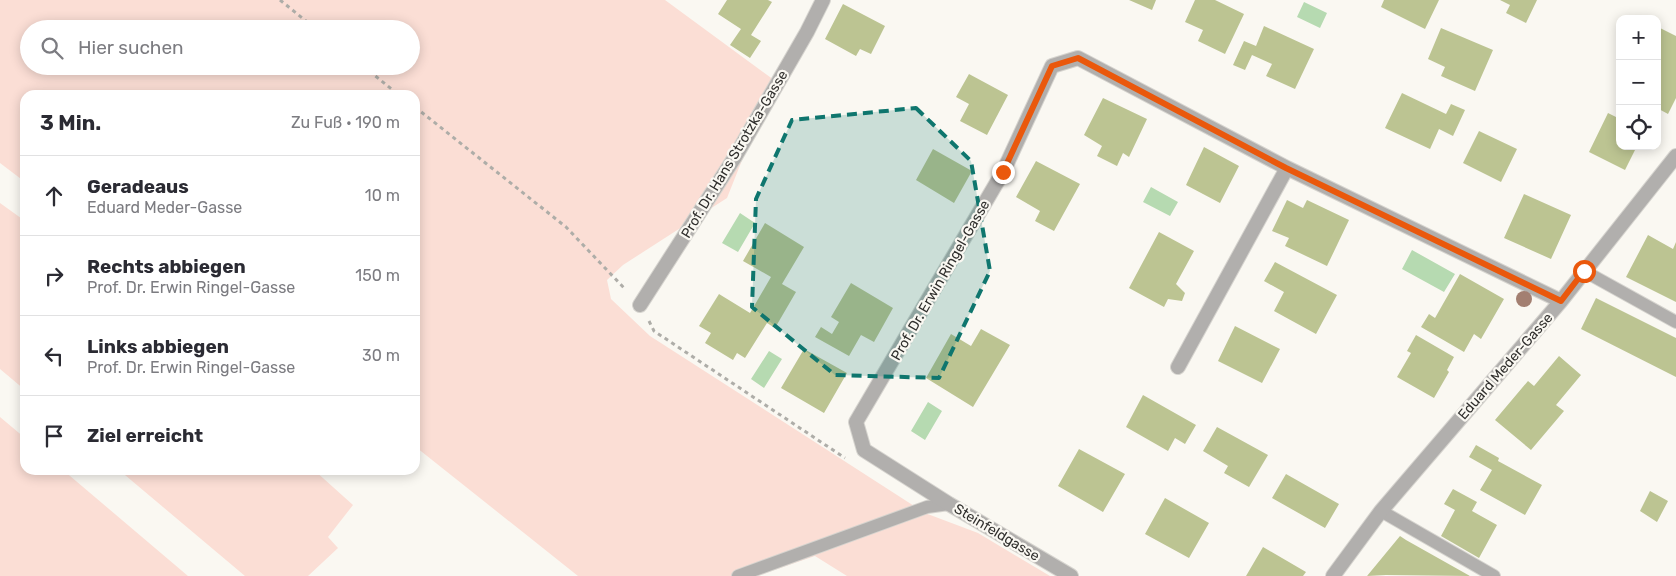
<!DOCTYPE html>
<html lang="de">
<head>
<meta charset="utf-8">
<style>
  :root { --surface:#fff; --page:#f2f2f3; --text:#2b2b33; --muted:#7c7c81; --line:#e1e1e2 }
  body { margin:0; font-family:Rubik,sans-serif; background:var(--page); color:var(--text) }
  .controls { position:absolute; right:15px; top:15px; display:grid; overflow:hidden; border-radius:10px; box-shadow:0 2px 12px #0003 }
  .controls button { width:45px; height:45px; display:grid; place-items:center; padding:0; border:0; border-bottom:1px solid var(--line); background:var(--surface); color:var(--text); font:25px sans-serif }
  .stop { position:absolute; width:15px; height:15px; margin:-11px; border:4px solid #ea580c; border-radius:50%; background:#fff }
  .stop.end { background:#ea580c; border-color:#fff; box-shadow:0 1px 5px #0008 }
  .list { margin:0; padding:0; list-style:none }
  h2 { display:flex; justify-content:space-between; align-items:center; height:65px; margin:0; padding:0 20px; font-size:21px }
  h2 small { font-size:16px; font-weight:400; color:var(--muted) }
  .list li { display:grid; grid-template-columns:32px 1fr auto; gap:15px; align-items:center; box-sizing:border-box; height:80px; padding:0 20px; border-top:1px solid var(--line) }
  .list b { display:block; font-size:19px; white-space:nowrap }
  .list p { margin:0; font-size:16px; white-space:nowrap; color:var(--muted) }
  .list em { font-size:16px; font-style:normal; color:var(--muted) }
  .icon { flex:none; width:28px; height:28px; fill:none; stroke:currentColor; stroke-width:2; stroke-linecap:round; stroke-linejoin:round }
  .map { position:relative; flex:none; width:1676px; height:576px; overflow:hidden }
  .search { position:absolute; background:var(--surface); box-shadow:0 2px 12px #0003; left:20px; top:20px; width:400px; height:55px; display:flex; align-items:center; gap:12px; box-sizing:border-box; padding:0 18px; border-radius:28px; color:var(--muted); font-size:19px }
  .panel { position:absolute; background:var(--surface); box-shadow:0 2px 12px #0003; left:20px; top:90px; width:400px; height:385px; border-radius:15px }
  .map>svg:first-child { display:block }
</style>
</head>
<body>
<div class="map">
<svg width="1676" height="576" viewBox="0 0 1676 576">
  <rect width="100%" height="100%" fill="#faf8f2"/>
  <path fill="#fbded5" fill-rule="evenodd" d="M0,0h665l109,80 -47,118 -104,67 -16,15 4,19 39,37 275,177 53,20 72,43h-203l-32,-20 -58,20h-179l-161,-128 -2,1v-354h-390v87l-25,-19zM29,29h382v37h-382z
    M0,203l25,18v169l-25,-21z
    M0,417l25,21v32h38l125,106h-188z
    M119,470h195l39,35 -25,32 10,11 -30,28h-63z"/>
  <path fill="#b6dab1" d="M1304,2l23,11 -7,15 -23,-11z
    M1151,187l27,15 -8,14 -27,-14z
    M740,213l15,10 -17,29 -16,-9z
    M1412,250l43,24 -11,18 -42,-23z
    M769,351l13,8 -18,29 -13,-9z
    M928,402l14,9 -17,29 -14,-9z"/>
  <path fill="#bcc492" d="M727,0h41l4,2 -21,33 10,6 -11,17 -20,-13 11,-16 -23,-15z
    M1129,0h27l-4,10z
    M1195,0h20l29,14 -19,40 -27,-13 5,-11 -18,-8z
    M1384,0h55l-14,29 -44,-22z
    M1500,0h37l-11,23 -20,-10 4,-8z
    M843,4l42,22 -14,28 -11,-5 -4,7 -31,-17z
    M1264,26l50,23 -19,40 -29,-13 6,-12 -20,-9 -7,15 -12,-5 11,-24 12,5z
    M1441,28l52,22 -18,41 -34,-15 4,-9 -17,-8z
    M1660,28l16,8v62l-8,16 -11,-6v-75z
    M969,74l39,21 -21,40 -27,-14 9,-17 -13,-7z
    M1402,93l44,21 5,-10 14,6 -12,26 -14,-7 -9,20 -45,-21z
    M1103,98l44,21 -18,38 -6,-4 -6,13 -20,-10 5,-10 -18,-11z
    M1608,113l12,6v27h17l-12,24 -36,-18z
    M1479,131l38,18 -16,33 -38,-19z
    M1204,147l35,19 -19,37 -34,-18z
    M933,149l39,22 -18,32 -38,-23z
    M1036,161l44,23 -26,47 -19,-10 5,-10 -24,-14z
    M1524,194l47,21 -20,44 -47,-21z
    M1287,200l16,8 4,-8 42,20 -22,46 -42,-20 4,-8 -17,-7z
    M765,223l39,24 -22,37 14,8 -21,36 -8,-5 -22,35 -8,-5 -4,7 -28,-17 6,-10 -12,-7 20,-32 31,19 21,-36 -28,-16z
    M1159,232l35,19 -18,33 9,9 -3,8 -14,-2 -4,8 -35,-19z
    M1648,235l25,14 3,-7v60l-50,-25z
    M1275,262l62,33 -21,39 -42,-23 10,-19 -20,-11z
    M1460,274l44,25 -23,40 -7,-5 -10,18 -43,-25 8,-13 6,4z
    M851,283l42,25 -19,34 -13,-7 -12,21 -34,-19 6,-10 11,7 7,-12 -8,-5z
    M1596,298l80,40v39l-95,-48z
    M1235,326l45,23 -18,34 -44,-22z
    M981,329l29,16 -37,62 -47,-29 25,-44 20,12z
    M1416,335l38,22 -7,13 2,2 -15,26 -37,-21 14,-24 -4,-2z
    M804,349l43,24 -23,40 -43,-25z
    M1559,356l22,19 -25,30 8,6 -33,39 -36,-30 33,-39 6,5z
    M1143,395l53,30 -11,19 -10,-6 -7,13 -42,-24z
    M1217,427l51,28 -19,32 -25,-14 4,-7 -25,-15z
    M1476,445l23,13 -1,3 44,24 -17,30 -45,-25 12,-20 -23,-13z
    M1079,449l46,25 -22,38 -45,-26z
    M1286,474l53,30 -14,24 -53,-30z
    M1453,489l24,13 -5,9 25,14 -18,33 -38,-22 14,-26 -11,-6z
    M1650,491l18,10 -11,21 -17,-11z
    M1165,498l44,25 -20,35 -44,-24z
    M1400,536l6,4 64,36 -84,-1 -19,1z
    M1263,547l43,25 -3,4h-57z"/>
  <g fill="none" stroke-linecap="round" stroke-linejoin="round">
    <g stroke="#d6d4cf" stroke-width="14">
      <path id="service" d="M1584,271l92,51
        M1381,511l113,65
        M738,576l189,-69 22,-3"/>
    </g>
    <g stroke="#d6d4cf" stroke-width="16">
      <path id="minor" d="M640,305l95,-148 72,-125 16,-32
        M1178,367l109,-199
        M1071,576l-122,-72 -85,-54 -8,-28 147,-250 49,-106 26,-8 209,110 274,133
        M1333,576l48,-65 180,-210 115,-145"/>
    </g>
    <path stroke="#aeada8" stroke-width="3" stroke-dasharray="4 4" stroke-linecap="butt" d="M280,0l36,29
      M363,66l36,29
      M415,107l151,120 60,63
      M649,321l5,10 191,127"/>
    <use href="#service" stroke="#b1afad" stroke-width="12"/>
    <use href="#minor" stroke="#b1afad" stroke-width="14"/>
  </g>
  <circle fill="#a37f71" cx="1524" cy="299" r="8"/>
  <g fill="none" stroke-linecap="round" stroke-linejoin="round">
    <path stroke="#ea580c" stroke-width="6" d="M1003,172l49,-106 26,-8 208,110 275,133 23,-30"/>
  </g>
  <path fill="#0f766e" fill-opacity="0.2" stroke="#0f766e" stroke-width="4" stroke-dasharray="10 6" stroke-linejoin="round" d="M916,108l55,53 19,110 -51,107 -104,-3 -83,-68 4,-108 36,-79z"/>
  <g text-anchor="middle" stroke-width="4.5" stroke-linejoin="round" paint-order="stroke">
    <g font-size="14" fill="#302f2d" stroke="#faf8f2">
      <text transform="translate(734 154) rotate(-59)" y="5">Prof. Dr. Hans Strotzka-Gasse</text>
      <text transform="translate(940 280) rotate(-60)" y="5">Prof. Dr. Erwin Ringel-Gasse</text>
      <text transform="translate(1505 366) rotate(-49)" y="5">Eduard Meder-Gasse</text>
      <text transform="translate(997 532) rotate(31)" y="5">Steinfeldgasse</text>
    </g>
  </g>
</svg>
<div class="controls">
<button>+</button>
<button>−</button>
<button><svg class="icon" aria-label="locate" viewBox="0 0 24 24"><circle cx="12" cy="12" r="6"/><path d="M12 2v4M12 18v4M2 12h4M18 12h4"/></svg></button>
</div>
<div class="stop" style="left:1584px;top:271px"></div>
<div class="stop end" style="left:1003px;top:172px"></div>
<div class="search"><svg class="icon" aria-label="search" viewBox="0 0 24 24"><circle cx="10" cy="10" r="6"/><path d="M15 15l6 6"/></svg>Hier suchen</div>
<section class="panel">
<h2>3 Min.<small>Zu Fuß · 190 m</small></h2>
<ul class="list">
<li><svg class="icon" aria-label="ahead" viewBox="0 0 24 24"><path d="M12 20V5M6 11l6-6 6 6"/></svg><div><b>Geradeaus</b><p>Eduard Meder-Gasse</p></div><em>10 m</em></li>
<li><svg class="icon" aria-label="right" viewBox="0 0 24 24"><path d="M7 20v-9h11M14 6l5 5-5 5"/></svg><div><b>Rechts abbiegen</b><p>Prof. Dr. Erwin Ringel-Gasse</p></div><em>150 m</em></li>
<li><svg class="icon" aria-label="left" viewBox="0 0 24 24"><path d="M17 20v-9H6M10 6l-5 5 5 5"/></svg><div><b>Links abbiegen</b><p>Prof. Dr. Erwin Ringel-Gasse</p></div><em>30 m</em></li>
<li><svg class="icon" aria-label="arrive" viewBox="0 0 24 24"><path d="M6 21V4h12l-3 4 3 4H6"/></svg><div><b>Ziel erreicht</b></div></li>
</ul>
</section>
</div>
</body>
</html>
